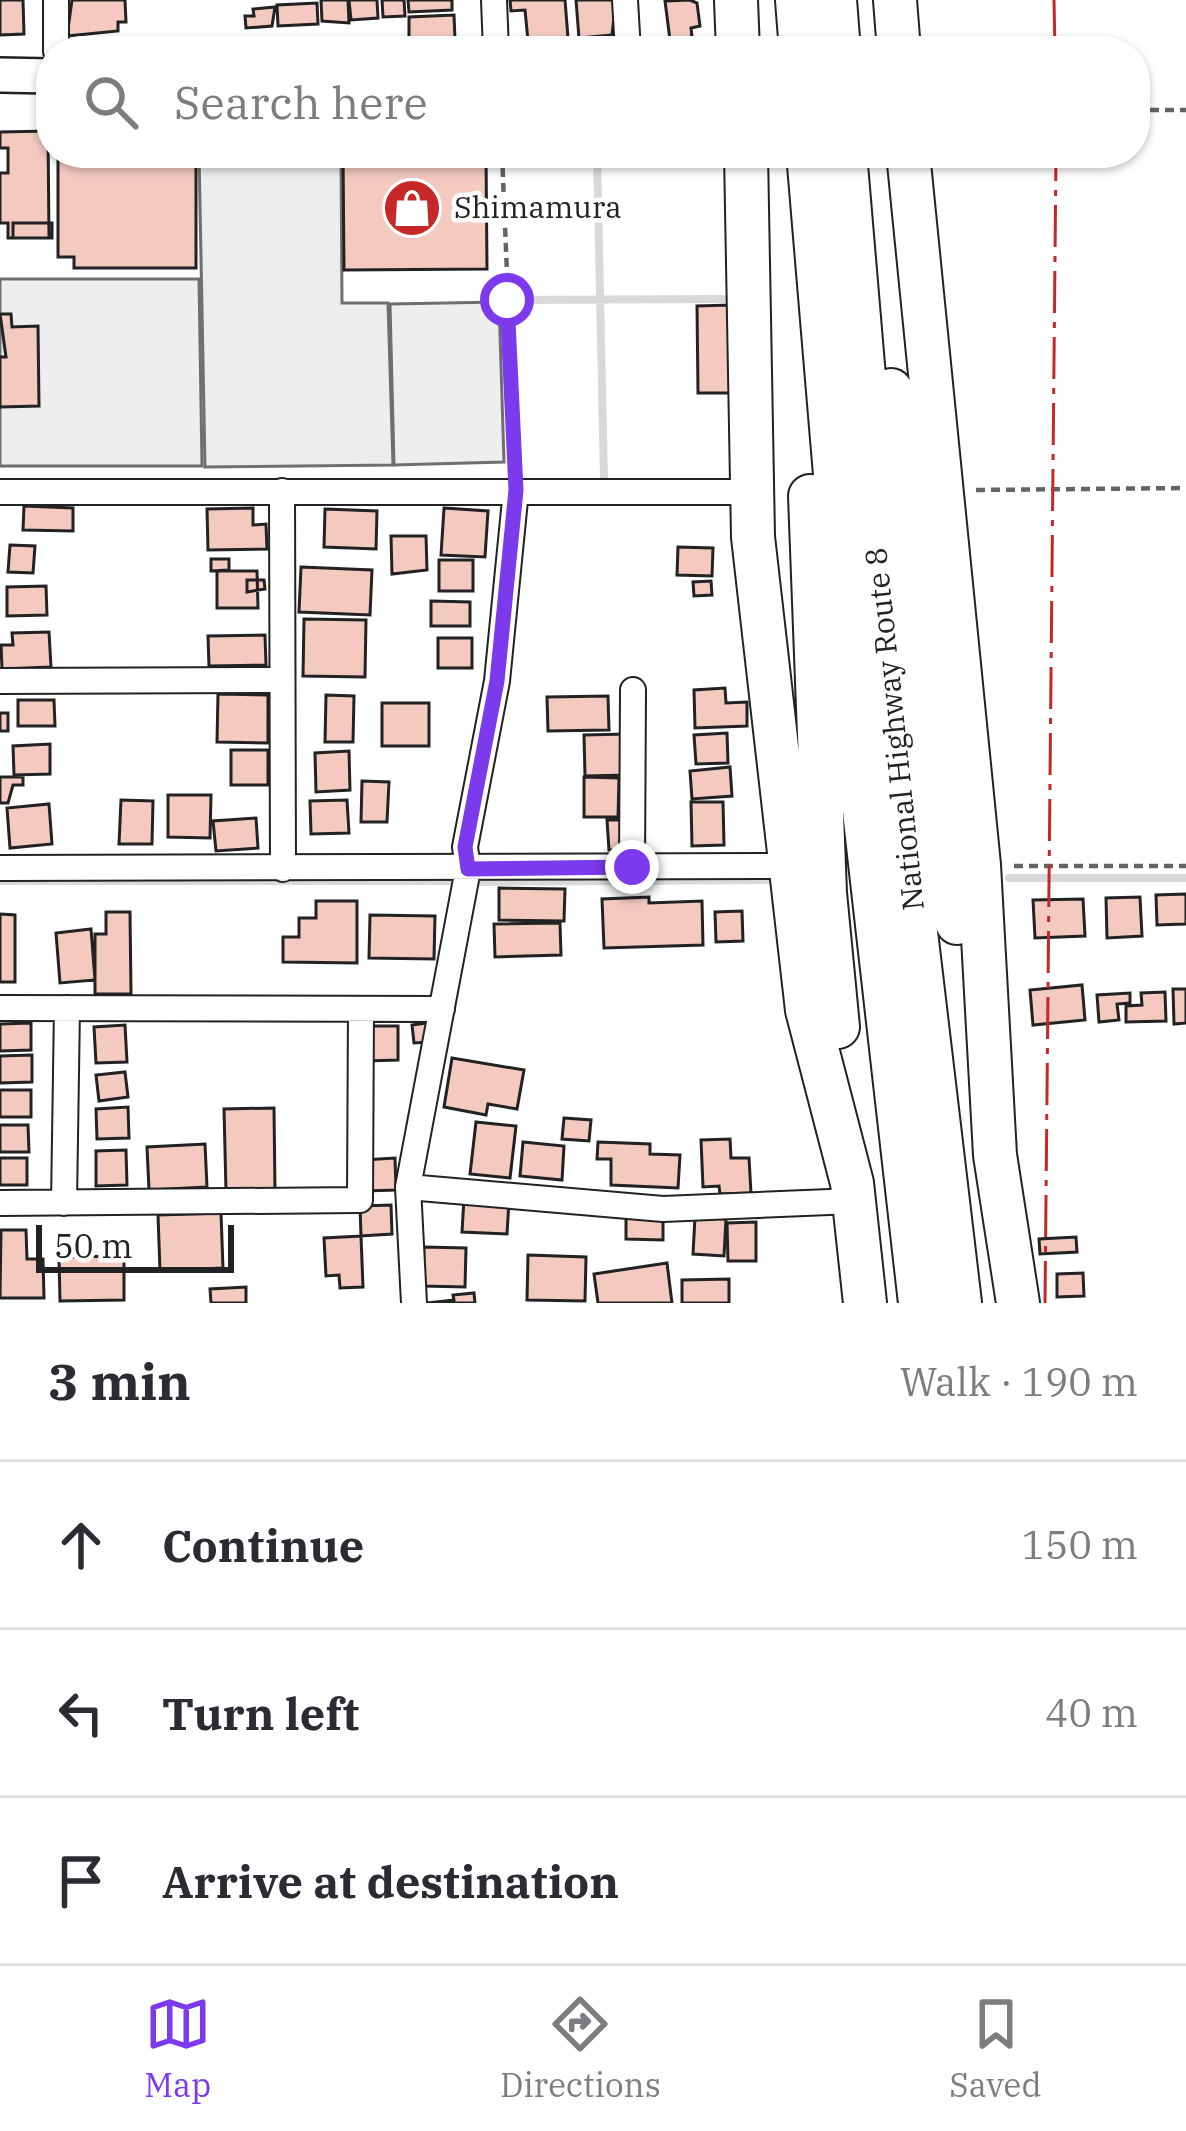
<!DOCTYPE html>
<html lang="en">
<head>
<meta charset="utf-8">
<style>
  :root { --surface:#fff; --page:#f2f2f3; --text:#2b2b33; --muted:#7c7c81; --line:#e1e1e2; --accent:#7c3aed }
  body { margin:0; font-family:"IBM Plex Serif",serif; background:var(--page); color:var(--text) }
  .scale { position:absolute; left:36px; bottom:30px; width:198px; box-sizing:border-box; padding-left:12px; border:6px solid #222; border-top:0; font-size:33px; line-height:42px; white-space:nowrap; color:#222; -webkit-text-stroke:9px #fff; paint-order:stroke }
  .stop { position:absolute; width:36px; height:36px; margin:-27px; border:9px solid #7c3aed; border-radius:50%; background:#fff }
  .stop.end { background:#7c3aed; border-color:#fff; box-shadow:0 3px 12px #0008 }
  .list { margin:0; padding:0; list-style:none }
  h2 { display:flex; justify-content:space-between; align-items:center; height:156px; margin:0; padding:0 48px; font-size:51px }
  h2 small { font-size:39px; font-weight:400; color:var(--muted) }
  .list li { display:grid; grid-template-columns:78px 1fr auto; gap:36px; align-items:center; box-sizing:border-box; height:168px; padding:0 48px; border-top:3px solid var(--line) }
  .list b { display:block; font-size:45px; white-space:nowrap }
  .list em { font-size:39px; font-style:normal; color:var(--muted) }
  .icon { flex:none; width:66px; height:66px; fill:none; stroke:currentColor; stroke-width:2; stroke-linecap:round; stroke-linejoin:round }
  .map { position:relative; flex:none; width:1186px; height:1303px; overflow:hidden }
  .search { position:absolute; background:var(--surface); box-shadow:0 3px 9px #0004; left:36px; right:36px; top:36px; height:132px; display:flex; align-items:center; gap:30px; box-sizing:border-box; padding:0 42px; border-radius:48px; color:var(--muted); font-size:45px }
  .sheet { height:660px; background:var(--surface) }
  nav { display:flex; justify-content:space-around; align-items:center; box-sizing:border-box; height:168px; border-top:3px solid var(--line); background:var(--surface); font-size:33px; color:var(--muted) }
  nav a { display:grid; justify-items:center; gap:6px }
  nav .on { color:var(--accent) }
  .map>svg:first-child { display:block }
</style>
</head>
<body>
<div class="map">
<svg width="1186" height="1303" viewBox="0 0 1186 1303">
  <rect width="100%" height="100%" fill="#fff"/>
  <path fill="#eee" stroke="#6f6f6f" stroke-width="3" d="M0,279h199l3,187h-202z
    M499,302l5,160 -110,3 -4,-161z"/>
  <path fill="#ededed" stroke="#6f6f6f" stroke-width="3" d="M199,153h142l1,150h46l5,162 -188,2z"/>
  <g fill="none" stroke-linecap="round" stroke-linejoin="round">
    <path stroke="#d9d9d9" stroke-width="8" d="M597,153l7,327
      M507,300l216,-1
      M1009,878h177
      M0,881h455
      M476,882l291,-2"/>
  </g>
  <path fill="#f3c9c0" stroke="#222" stroke-width="3" d="M0,0h23l1,34 -24,1z
    M72,0h53l1,22h-8v9l-51,5z
    M321,0h27l1,23 -27,-2z
    M349,0h28l1,18 -27,2z
    M382,0h22l1,16 -22,1z
    M408,0h44v10l-43,2z
    M510,0h55l3,38 -40,3 -3,-31 -14,1z
    M576,0h40l-4,35 -33,3z
    M690,0l7,3 3,23 -9,2 1,9 -22,3 -5,-39z
    M317,3l1,21 -40,2 -1,-21z
    M275,7l-3,19 -26,2 -1,-12h9l-1,-7z
    M454,15l1,24 -46,2v-24z
    M48,131l1,107h-41v-15h-8v-50h8v-25h-8v-16z
    M58,153h138v115h-122v-11h-16z
    M343,153h143l1,116 -143,1z
    M13,223h39v15h-39z
    M731,305v88h-33l-1,-87z
    M0,314h11l1,13 26,-1 1,80 -39,1v-50h6z
    M24,506l49,2v23l-50,-1z
    M253,508v17l13,-1 1,25 -59,1 -1,-41z
    M444,508l44,3 -3,46 -44,-2z
    M325,509l52,2 -1,38 -52,-2z
    M391,536h35l1,34 -35,4z
    M10,545l25,1 -2,27 -25,-1z
    M678,547l35,1 -1,28 -35,-1z
    M211,559h18v11l-18,1z
    M439,560h34v31h-34z
    M301,567l71,3 -2,45 -71,-3z
    M217,571h40l1,37h-41z
    M247,580h17l1,9 -18,3z
    M711,581l1,14 -18,1 -1,-14z
    M46,586l1,29 -40,1v-29z
    M431,601l39,1v24h-39z
    M304,619l62,1 -1,57 -62,-1z
    M49,632l2,35 -49,2 -1,-24h12l-1,-12z
    M265,635l1,30 -57,1 -1,-30z
    M438,638h34v30h-34z
    M725,688l1,15 21,-1v24l-52,2 -1,-38z
    M218,694l50,1v48l-51,-1z
    M326,695l28,1 -1,46h-28z
    M608,696l1,34 -61,1 -1,-34z
    M18,700h36l1,26h-37z
    M382,703h47v43h-47z
    M0,713h8v18h-8z
    M727,733l1,30 -32,1 -2,-29z
    M627,734v41l-42,1 -1,-41z
    M50,744v30l-36,1 -1,-29z
    M231,750h37v35h-37z
    M349,751l1,39 -34,2 -1,-39z
    M730,767l2,29 -40,3 -2,-28z
    M0,777h23v8h-10l-5,18h-8z
    M584,777l35,1 -1,39h-34z
    M362,781l27,1 -2,40h-26z
    M168,795h43l-1,43 -42,-1z
    M121,800l32,1 -1,43h-33z
    M347,800l2,33 -38,1 -1,-33z
    M691,802h32l1,43 -32,1z
    M49,804l3,40 -42,4 -3,-40z
    M256,818l2,30 -42,3 -3,-30z
    M607,820h15l2,30h-15z
    M499,888l66,1 -1,32 -65,-1z
    M1186,894v30l-29,1 -1,-30z
    M649,897v6l53,-2 1,44 -99,3 -2,-49z
    M1140,897l2,39 -35,2 -1,-40z
    M1083,899l2,37 -50,2 -2,-38z
    M316,901h41v62l-74,-1v-25h16v-19h17z
    M742,911l1,30 -27,1 -1,-30z
    M106,912h24l1,82h-36v-60h11z
    M0,914l15,1v67h-15z
    M370,915l65,1 -1,43 -65,-1z
    M560,923l1,32 -66,2 -1,-33z
    M91,929l4,51 -35,3 -4,-50z
    M1082,985l3,35 -52,5 -3,-35z
    M1173,989h13v34l-12,1z
    M1165,992l1,29 -40,1v-16l16,-1 -1,-12z
    M1130,993v10l-13,1 2,16 -20,2 -2,-27z
    M31,1023v27l-31,1v-27z
    M427,1023l2,19 -15,1 -2,-18z
    M125,1025l2,37 -31,1 -2,-36z
    M365,1026h33v34l-33,1z
    M32,1055v27l-32,1v-27z
    M452,1058l72,12 -7,39 -29,-5 -2,11 -42,-8z
    M125,1072l3,25 -29,4 -3,-26z
    M0,1090h31v27h-31z
    M128,1107l1,31 -32,1 -1,-30z
    M274,1108l1,82 -49,1 -2,-82z
    M564,1118l27,2 -2,21 -27,-2z
    M476,1122l40,4 -6,52 -40,-4z
    M0,1125h28l1,27h-29z
    M730,1139l1,19h18l2,35 -31,1 -1,-8 -16,1 -2,-47z
    M523,1142l41,4 -2,34 -42,-4z
    M598,1142l52,2v10l30,1 -2,33 -67,-3v-26h-14z
    M205,1144l2,43 -58,3 -2,-43z
    M126,1150l1,35 -31,1v-35z
    M0,1158h27v27h-27z
    M395,1158l1,32 -32,1 -1,-31z
    M464,1198l45,3 -2,33 -45,-2z
    M391,1205l1,29 -31,2 -1,-30z
    M626,1208l37,1v31l-37,-1z
    M221,1213l2,55 -63,3 -2,-56z
    M695,1217l31,2 -2,37 -31,-2z
    M756,1222v39h-28l-1,-38z
    M1,1230h25l1,29h16l1,39h-44z
    M361,1236l2,51 -23,1 -1,-13 -13,1 -2,-38z
    M1076,1237l1,15 -37,2 -1,-15z
    M424,1247l42,1 -1,39 -42,-1z
    M528,1255l58,2 -1,44 -58,-1z
    M124,1256v44l-64,1 -1,-44z
    M667,1263l5,40h-74l-4,-29z
    M1083,1273l1,23 -27,1v-23z
    M729,1279v24h-47v-23z
    M246,1287v16h-35l-1,-14z
    M474,1293l1,10h-48l27,-3 -1,-5z"/>
  <g fill="none" stroke-linecap="round" stroke-linejoin="round">
    <g stroke="#222" stroke-width="28">
      <path id="street" d="M494,0l2,51
        M625,0l3,51
        M56,51v-51
        M282,491l1,378
        M0,492h752
        M0,681l282,-1
        M632,867l1,-177
        M0,868l790,-2
        M0,1008l442,1
        M408,1187l255,22 191,-8
        M0,1203l360,-3 1,-191
        M64,1203l3,-195
        M414,1303l-6,-116 60,-318 -3,-22 32,-166 19,-191"/>
    </g>
    <g stroke="#222" stroke-width="38">
      <path id="secondary" d="M0,75l51,1"/>
    </g>
    <g stroke="#222" stroke-width="46">
      <path id="highway" d="M736,0l2,51
        M797,0l4,51
        M835,0l4,51
        M895,0l4,51
        M746,153l7,384 54,473 45,173 13,120
        M808,153l53,631 59,519
        M845,153l54,636 61,514
        M908,153l71,712 16,290 23,148
        M891,390l66,533
        M810,496l15,397 13,134"/>
    </g>
    <path stroke="#646464" stroke-width="4.5" stroke-dasharray="9 6" stroke-linecap="butt" d="M1135,110h51
      M502,153l13,313
      M976,490l210,-2
      M1014,866h172"/>
    <use href="#street" stroke="#fff" stroke-width="24"/>
    <use href="#secondary" stroke="#fff" stroke-width="33"/>
    <use href="#highway" stroke="#fff" stroke-width="42"/>
    <path stroke="#c62828" stroke-width="3" stroke-dasharray="42 9 6 9" stroke-linecap="butt" d="M1054,0l1,51
      M1045,1303l11,-1150"/>
  </g>
  <g fill="none" stroke-linecap="round" stroke-linejoin="round">
    <path stroke="#7c3aed" stroke-width="15" d="M507,300l9,190 -19,191 -32,166 3,22 164,-2"/>
  </g>
  <defs>
    <g id="shop-disc" transform="scale(3)"><circle r="9.5" fill="#c62828" stroke="#fff"/><path d="M-5-2.5h2.3a2.7 3.5 0 0 1 5.4 0H5L5.5 6h-11ZM-1.5-2.5h3a1.5 2.3 0 0 0-3 0Z" fill="#fff"/></g>
  </defs>
  <g fill-rule="evenodd">
    <use href="#shop-disc" x="412" y="208"/>
  </g>
  <g text-anchor="middle" stroke-width="9" stroke-linejoin="round" paint-order="stroke">
    <g font-size="30" fill="#222" stroke="#fff" text-anchor="start">
      <text x="454" y="218">Shimamura</text>
    </g>
    <g font-size="30" fill="#222" stroke="#fff">
      <text transform="translate(895 729) rotate(-96)" y="10">National Highway Route 8</text>
    </g>
  </g>
</svg>
<div class="scale">50 m</div>
<div class="stop" style="left:507px;top:300px"></div>
<div class="stop end" style="left:632px;top:867px"></div>
<div class="search"><svg class="icon" aria-label="search" viewBox="0 0 24 24"><circle cx="10" cy="10" r="6"/><path d="M15 15l6 6"/></svg>Search here</div>
</div>
<section class="sheet">
<h2>3 min<small>Walk · 190 m</small></h2>
<ul class="list">
<li><svg class="icon" aria-label="ahead" viewBox="0 0 24 24"><path d="M12 20V5M6 11l6-6 6 6"/></svg><div><b>Continue</b></div><em>150 m</em></li>
<li><svg class="icon" aria-label="left" viewBox="0 0 24 24"><path d="M17 20v-9H6M10 6l-5 5 5 5"/></svg><div><b>Turn left</b></div><em>40 m</em></li>
<li><svg class="icon" aria-label="arrive" viewBox="0 0 24 24"><path d="M6 21V4h12l-3 4 3 4H6"/></svg><div><b>Arrive at destination</b></div></li>
</ul>
</section>
<nav>
<a class="on"><svg class="icon" aria-label="map" viewBox="0 0 24 24"><path d="M3 6l6-2 6 2 6-2v14l-6 2-6-2-6 2zM9 4v14M15 6v14"/></svg>Map</a>
<a><svg class="icon" aria-label="directions" viewBox="0 0 24 24"><path d="M12 3l9 9-9 9-9-9zM9 14v-3h6M13 9l2 2-2 2"/></svg>Directions</a>
<a><svg class="icon" aria-label="saved" viewBox="0 0 24 24"><path d="M7 4h10v16l-5-4-5 4z"/></svg>Saved</a>
</nav>
</body>
</html>
